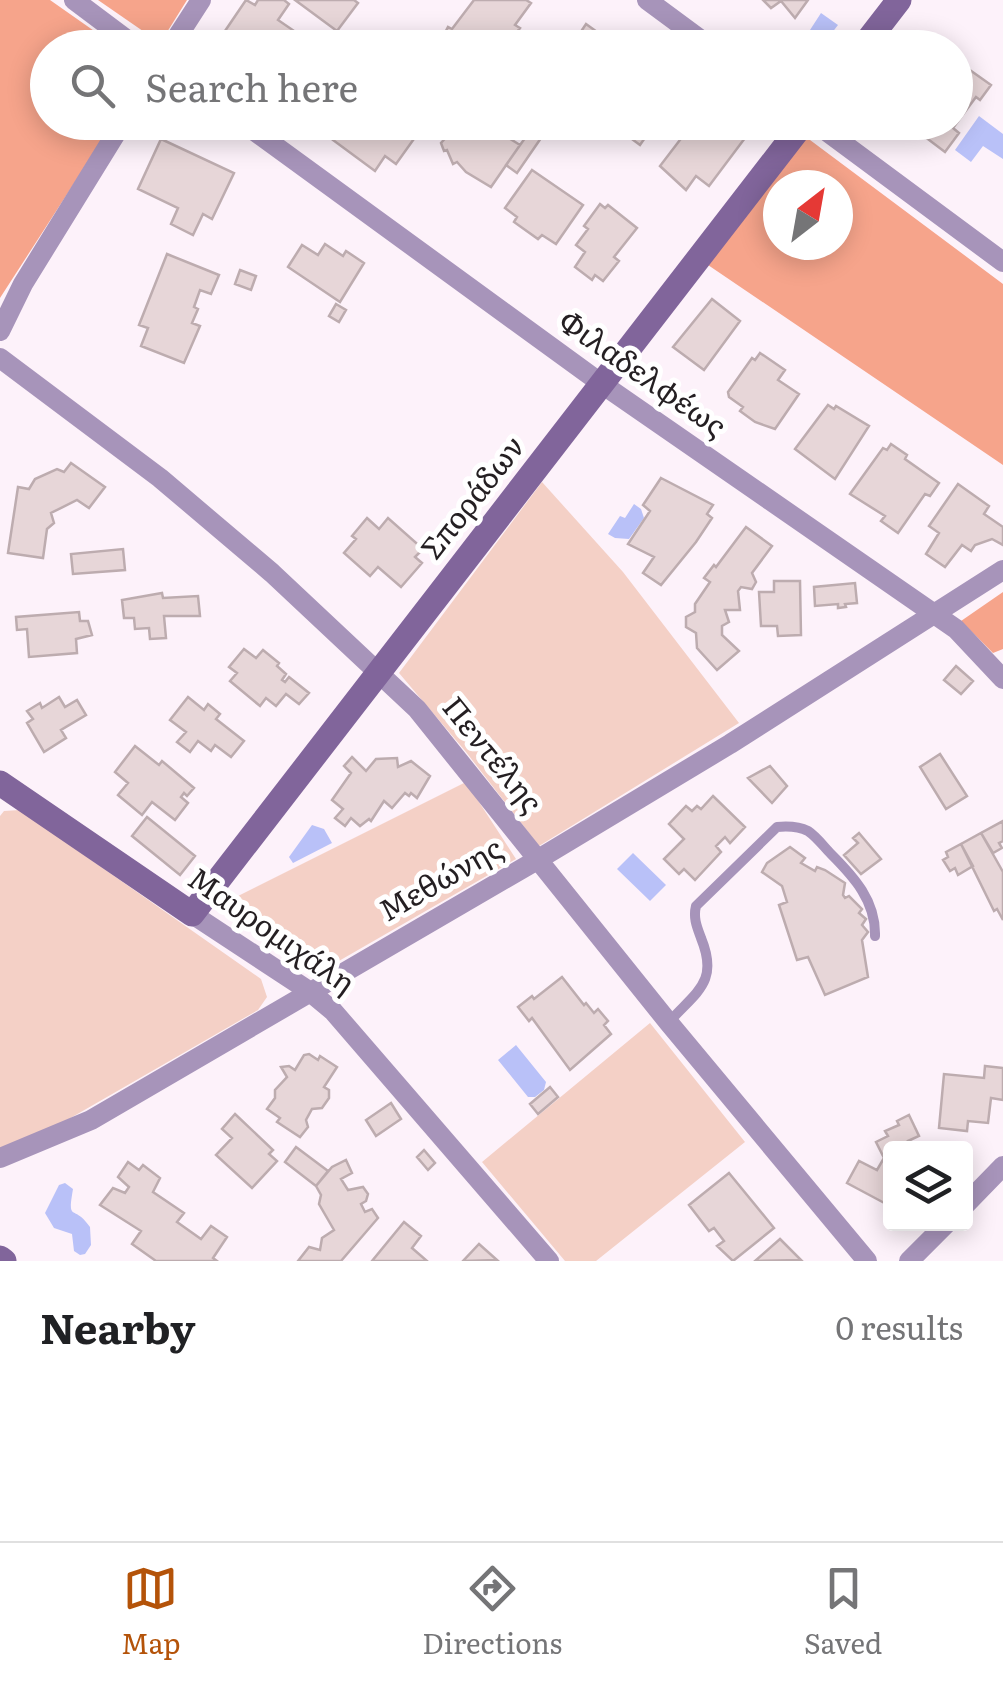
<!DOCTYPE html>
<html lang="en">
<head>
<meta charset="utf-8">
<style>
  :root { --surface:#fff; --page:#f6f6f6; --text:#202124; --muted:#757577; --line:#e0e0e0; --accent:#b45309 }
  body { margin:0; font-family:Literata,serif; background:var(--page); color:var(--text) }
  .controls { position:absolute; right:30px; bottom:30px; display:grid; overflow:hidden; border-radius:10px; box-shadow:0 5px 25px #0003 }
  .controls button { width:90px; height:90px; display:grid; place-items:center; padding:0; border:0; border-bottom:2px solid var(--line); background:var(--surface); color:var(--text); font:50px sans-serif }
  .compass { position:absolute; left:763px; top:170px; width:90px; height:90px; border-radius:50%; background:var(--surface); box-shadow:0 5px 25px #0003; rotate:31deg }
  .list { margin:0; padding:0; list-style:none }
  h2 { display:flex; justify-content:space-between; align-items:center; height:130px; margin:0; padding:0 40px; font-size:42px }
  h2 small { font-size:32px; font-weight:400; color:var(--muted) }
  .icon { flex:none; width:55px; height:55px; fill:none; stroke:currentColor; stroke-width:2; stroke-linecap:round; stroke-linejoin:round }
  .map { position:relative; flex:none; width:1003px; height:1261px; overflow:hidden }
  .search { position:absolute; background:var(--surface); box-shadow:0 5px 25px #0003; left:30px; right:30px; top:30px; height:110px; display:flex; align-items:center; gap:25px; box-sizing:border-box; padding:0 35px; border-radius:55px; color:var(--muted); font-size:38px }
  .sheet { height:280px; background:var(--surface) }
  nav { display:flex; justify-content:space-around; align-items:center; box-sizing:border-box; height:140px; border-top:2px solid var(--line); background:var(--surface); font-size:28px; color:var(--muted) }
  nav a { display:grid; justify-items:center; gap:5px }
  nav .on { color:var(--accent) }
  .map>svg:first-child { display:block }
</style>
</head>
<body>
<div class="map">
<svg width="1003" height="1261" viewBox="0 0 1003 1261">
  <rect width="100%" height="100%" fill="#fdf2fa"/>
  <path fill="#f4d0c6" d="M542,482l81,90 116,151 -200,123 -73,-94 -67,-79z
    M466,782l50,77 -198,114 -88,-73z
    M20,810l241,169 6,18 -9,13 -250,144 -8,1v-339l4,-5z
    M650,1023l95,119 -149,119h-31l-83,-99z"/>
  <path fill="#f6a48b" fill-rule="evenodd" d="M0,0h50l67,47 -69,1v74l65,1 -113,175z
    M98,0h89l-23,37 -11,1z
    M806,137l197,147v181l-295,-200zM778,185h60v60h-60z
    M1003,592v57l-10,4 -32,-32z"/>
  <path fill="#b9c1f8" d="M821,13l17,12 -17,22h-22z
    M979,116l24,18v25l-20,-13 -12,16 -16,-12z
    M634,504l7,5 3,9 -15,21 -14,-1 -7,-4 12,-18 5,2z
    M312,825l12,4 8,14 -39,20 -4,-6z
    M633,853l33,32 -16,16 -33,-32z
    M516,1045l30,37 -2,8 -9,7h-7l-30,-37z
    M65,1183l8,6c-6,35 1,14 17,38l1,18 -6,9 -5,1 -6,-4 -2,-17 -18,-6 -9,-15 14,-28z"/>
  <path fill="#e7d6d8" stroke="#bdacaf" stroke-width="2.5" d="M246,0l9,5 3,-5h26l5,4 -11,16 22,15 -8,13h-65l7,-11 -9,-6z
    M295,0h59l4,3 -21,28z
    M474,0h52l5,3 -16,22 5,3 -6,8 11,8 -2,4h-86l11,-21 4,2z
    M763,0h45l-13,18 -14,-17 -10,7z
    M586,24l18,13 12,11h-46z
    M967,68l24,17 -11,15 -4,-3 -23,31 6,5 -14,19 -33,-25 -3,4 -10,-8 57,-1v-47l4,3z
    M346,122h80l-30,42 -11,-8 -10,15 -42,-31z
    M460,122h26l16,15 2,-2 16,10 -29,42 -25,-15 -9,-10 -4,2 -6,-14 -3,1 -3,-8z
    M621,122h35l-16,23 -23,-17z
    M698,122h27l20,16 -36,48 -13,-10 -10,14 -26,-24 33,-43z
    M530,131l11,7 -24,35 -11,-8z
    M161,139l73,34 -22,46 -9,-5 -10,21 -22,-11 7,-16 -40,-19z
    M532,170l51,35 -27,39 -14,-9 -4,4 -24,-17 3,-5 -12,-9z
    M600,204l5,4 3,-3 29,23 -23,29 5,4 -16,20 -8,-6 -3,5 -17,-13 10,-15 -9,-7 12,-16 -4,-3z
    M325,244l18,12 3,-5 18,12 -24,39 -52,-35 14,-22 16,10z
    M167,254l52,21 -8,19 -11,-4 -6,17 4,2 -6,14 8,3 -16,37 -43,-17 7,-18 -9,-3z
    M240,270l16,6 -5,14 -16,-6z
    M712,299l28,22 -36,49 -31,-23z
    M336,304l10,6 -7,12 -10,-6z
    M760,353l25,17 -7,10 21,14 -24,35 -20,-7 -15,-11 3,-4 -14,-10 -1,-5 24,-34 3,2z
    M828,405l6,4 2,-3 33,20 -34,53 -40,-30z
    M891,444l16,11 -2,4 34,24 -9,13 -5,-2 -27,39 -17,-12 4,-5 -35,-22 33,-46 4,2z
    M71,463l34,24 -16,21 -12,-8 -26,13 3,10 -7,6 -4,29 -35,-5 10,-66 11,2 6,-10 22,-10 7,3z
    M661,478l52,27 -6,9 5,4 -16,24 -35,43 -18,-12 11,-16 -26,-13 22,-33 -7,-6z
    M958,484l31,22 -5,8 19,13v18l-11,-6 -17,6 -4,6 -9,-6 -17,22 -19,-13 13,-21 -10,-7z
    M367,518l12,11 9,-11 35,31 -8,8 7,6 -21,24 -23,-20 -8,9 -26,-23 12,-14 -4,-3z
    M746,527l26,19 -20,27 4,9 -4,7 -11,-2 -3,4 2,19h-15l4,12 -7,4v9l17,16 -22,19 -20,-22 -1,-15 -10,-6v-10l9,-5v-8l15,-22 -6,-4 10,-13 2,2z
    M123,549l2,21 -52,4 -2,-20z
    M774,581h26l1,54 -23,1 -1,-10h-16l-2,-34h15z
    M855,583l2,20 -12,1 1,3 -8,1v-4l-23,2 -1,-19z
    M162,593l1,5 35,-2 2,20h-36l2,22 -16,1 -1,-11 -14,1 -1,-11h-10l-2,-18z
    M79,612l1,9h8l4,14 -16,4 1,14 -48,4 -2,-28 -10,1 -1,-13z
    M244,649l12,9 7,-8 16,13 -2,3 9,8 -4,6 3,2 4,-5 20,16 -10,11 -13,-10 -10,12 -10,-8 -6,8 -30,-25 7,-8 -8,-6z
    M956,666l17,15 -12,13 -17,-14z
    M59,697l6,10 12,-7 9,15 -25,15 5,8 -22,14 -17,-29 6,-4 -6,-8 13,-8 2,5z
    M188,697l16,13 4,-6 12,10 -4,5 28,22 -13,16 -16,-12 -4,6 -13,-10 -8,11 -13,-10 9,-10 -16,-12z
    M135,746l24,19 3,-4 32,27 -7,8 -3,-3 -3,4 7,6 -13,17 -23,-18 -10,13 -24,-20 10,-12 -13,-11z
    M940,754l27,42 -21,13 -26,-42z
    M352,757l14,14 10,-12 21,-1 1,9 13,-6 19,15 -13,22 -6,-5 -2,3 -4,-3 -13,15 -8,-7 -13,20 -2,-2 -9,7 -9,-8 -6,8 -10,-8 8,-9 -11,-9 19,-27 -7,-7z
    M770,766l17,20 -15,17 -24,-25z
    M713,796l32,31 -15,16 -5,-6 -9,9 5,6 -26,28 -11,-11 -5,5 -15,-15 20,-20 -15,-15 17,-18 6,5 5,-5 4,3z
    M147,817l48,39 -15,19 -48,-39z
    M1003,821v20l-4,2 3,5 -9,5 -12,-20z
    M859,833l22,26 -20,15 -17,-19 14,-12 -5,-5z
    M981,833l22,39v48l-6,-11 -3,2 -33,-67z
    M961,844l12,22 -15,9 -3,-7 -5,3 -7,-11 5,-3 -2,-5z
    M790,847l15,11 -4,5 14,8 2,-4 8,3 20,13 -2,12 2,3 4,-2 13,13 -3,4 7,6 -4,6 6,7 -6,8 6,37 -43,18 -17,-38 -11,3 -18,-55 8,-3 -5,-16 -20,-14 5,-9z
    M562,977l22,28 2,-2 8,10 4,-4 10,12 -4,4 7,9 -41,36 -38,-52 -3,3 -11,-14 14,-11 2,3z
    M309,1054l9,6 2,-4 17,11 -13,20 5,3v8l-7,10 -10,1 -6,11 2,7 -8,10 -23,-15 3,-4 -13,-9 8,-11v-8l12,-13 -6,-10 8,-1 6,4 9,-15z
    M985,1066l18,2v32l-12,-2 -3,25 -20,-2 -1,10 -28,-3 5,-54 40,4z
    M550,1087l8,10 -20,17 -8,-10z
    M391,1103l10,16 -25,17 -10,-16z
    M235,1114l38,36 -4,4 8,7 -25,27 -36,-33 16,-17 -10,-9z
    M909,1115l10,21 -11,5 3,7h-21v58l-43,-23 12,-22 18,9 7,-12 -8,-16 12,-6 -3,-5 14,-6 -2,-4z
    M296,1147l32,24 -12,15 -31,-24z
    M424,1150l11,13 -7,7 -11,-13z
    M346,1160l6,13 -11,6 7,11 15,-3 5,7 -2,7 -5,3 4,8 7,-3 6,9 -37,43h-43l11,-14 11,3 2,-12 12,-8 -15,-26 2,-9 -5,-9 16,-19z
    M128,1162l11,8 4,-5 17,13 -7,14 31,21 -7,9 24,17 10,-13 16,11 -14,21 4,3h-61l-24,-17 9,-13 -41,-26 13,-17 12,5 4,-6 -11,-10z
    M729,1173l45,55 -41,33 -16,-15 7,-5 -10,-13 -5,3 -20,-26z
    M404,1222l17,14 -9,12 15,13h-55z
    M780,1239l21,21 -46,1z
    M479,1244l18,16 -34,1z"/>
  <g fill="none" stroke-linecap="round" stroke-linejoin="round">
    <path stroke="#a794ba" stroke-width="10" d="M669,1022c28,-31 50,-40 32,-84 -4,-11 -8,-20 -5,-32l81,-79c11,-1 21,-1 31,4 9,6 16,16 23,23 23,23 45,47 44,82"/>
    <path stroke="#a794ba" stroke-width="20" d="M74,0l64,48
      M647,0l65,48
      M170,48l31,-48
      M242,122l360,262 354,245 47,50
      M814,122l189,140
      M0,331l23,-47 100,-162
      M0,358l160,120 112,95 145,136 252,314 198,238
      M192,914l117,77 24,20 216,250
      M0,1158l91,-38 446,-260 193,-116 273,-174
      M966,1204l37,-38
      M909,1261l37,-37"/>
    <path stroke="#81659b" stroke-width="25" d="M862,48l37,-48
      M0,783l192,131 612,-792
      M0,1258l4,3"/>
  </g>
  <g text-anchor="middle" stroke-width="10" stroke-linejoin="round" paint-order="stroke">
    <g font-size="30" fill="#241f22" stroke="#fff">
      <text transform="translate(642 374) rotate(35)" y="10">Φιλαδελφέως</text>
      <text transform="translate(473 498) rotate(-52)" y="10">Σποράδων</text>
      <text transform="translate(492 755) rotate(51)" y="10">Πεντέλης</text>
      <text transform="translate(441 880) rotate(-30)" y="10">Μεθώνης</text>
      <text transform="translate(271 931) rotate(35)" y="10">Μαυρομιχάλη</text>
    </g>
  </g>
</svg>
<div class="controls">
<button><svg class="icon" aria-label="layers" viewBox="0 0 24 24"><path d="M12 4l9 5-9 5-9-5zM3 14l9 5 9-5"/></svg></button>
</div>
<svg class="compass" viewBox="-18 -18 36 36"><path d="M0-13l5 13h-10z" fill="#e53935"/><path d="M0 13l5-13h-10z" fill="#757577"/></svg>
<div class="search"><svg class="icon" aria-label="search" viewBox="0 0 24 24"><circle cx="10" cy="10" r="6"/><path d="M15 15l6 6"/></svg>Search here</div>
</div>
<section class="sheet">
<h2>Nearby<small>0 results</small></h2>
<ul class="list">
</ul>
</section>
<nav>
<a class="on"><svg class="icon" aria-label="map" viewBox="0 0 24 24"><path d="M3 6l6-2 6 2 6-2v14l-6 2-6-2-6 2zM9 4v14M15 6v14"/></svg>Map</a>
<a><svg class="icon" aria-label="directions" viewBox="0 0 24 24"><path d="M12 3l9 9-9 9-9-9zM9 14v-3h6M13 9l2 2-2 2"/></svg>Directions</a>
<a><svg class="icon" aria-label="saved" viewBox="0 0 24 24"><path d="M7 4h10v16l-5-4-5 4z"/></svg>Saved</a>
</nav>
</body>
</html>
